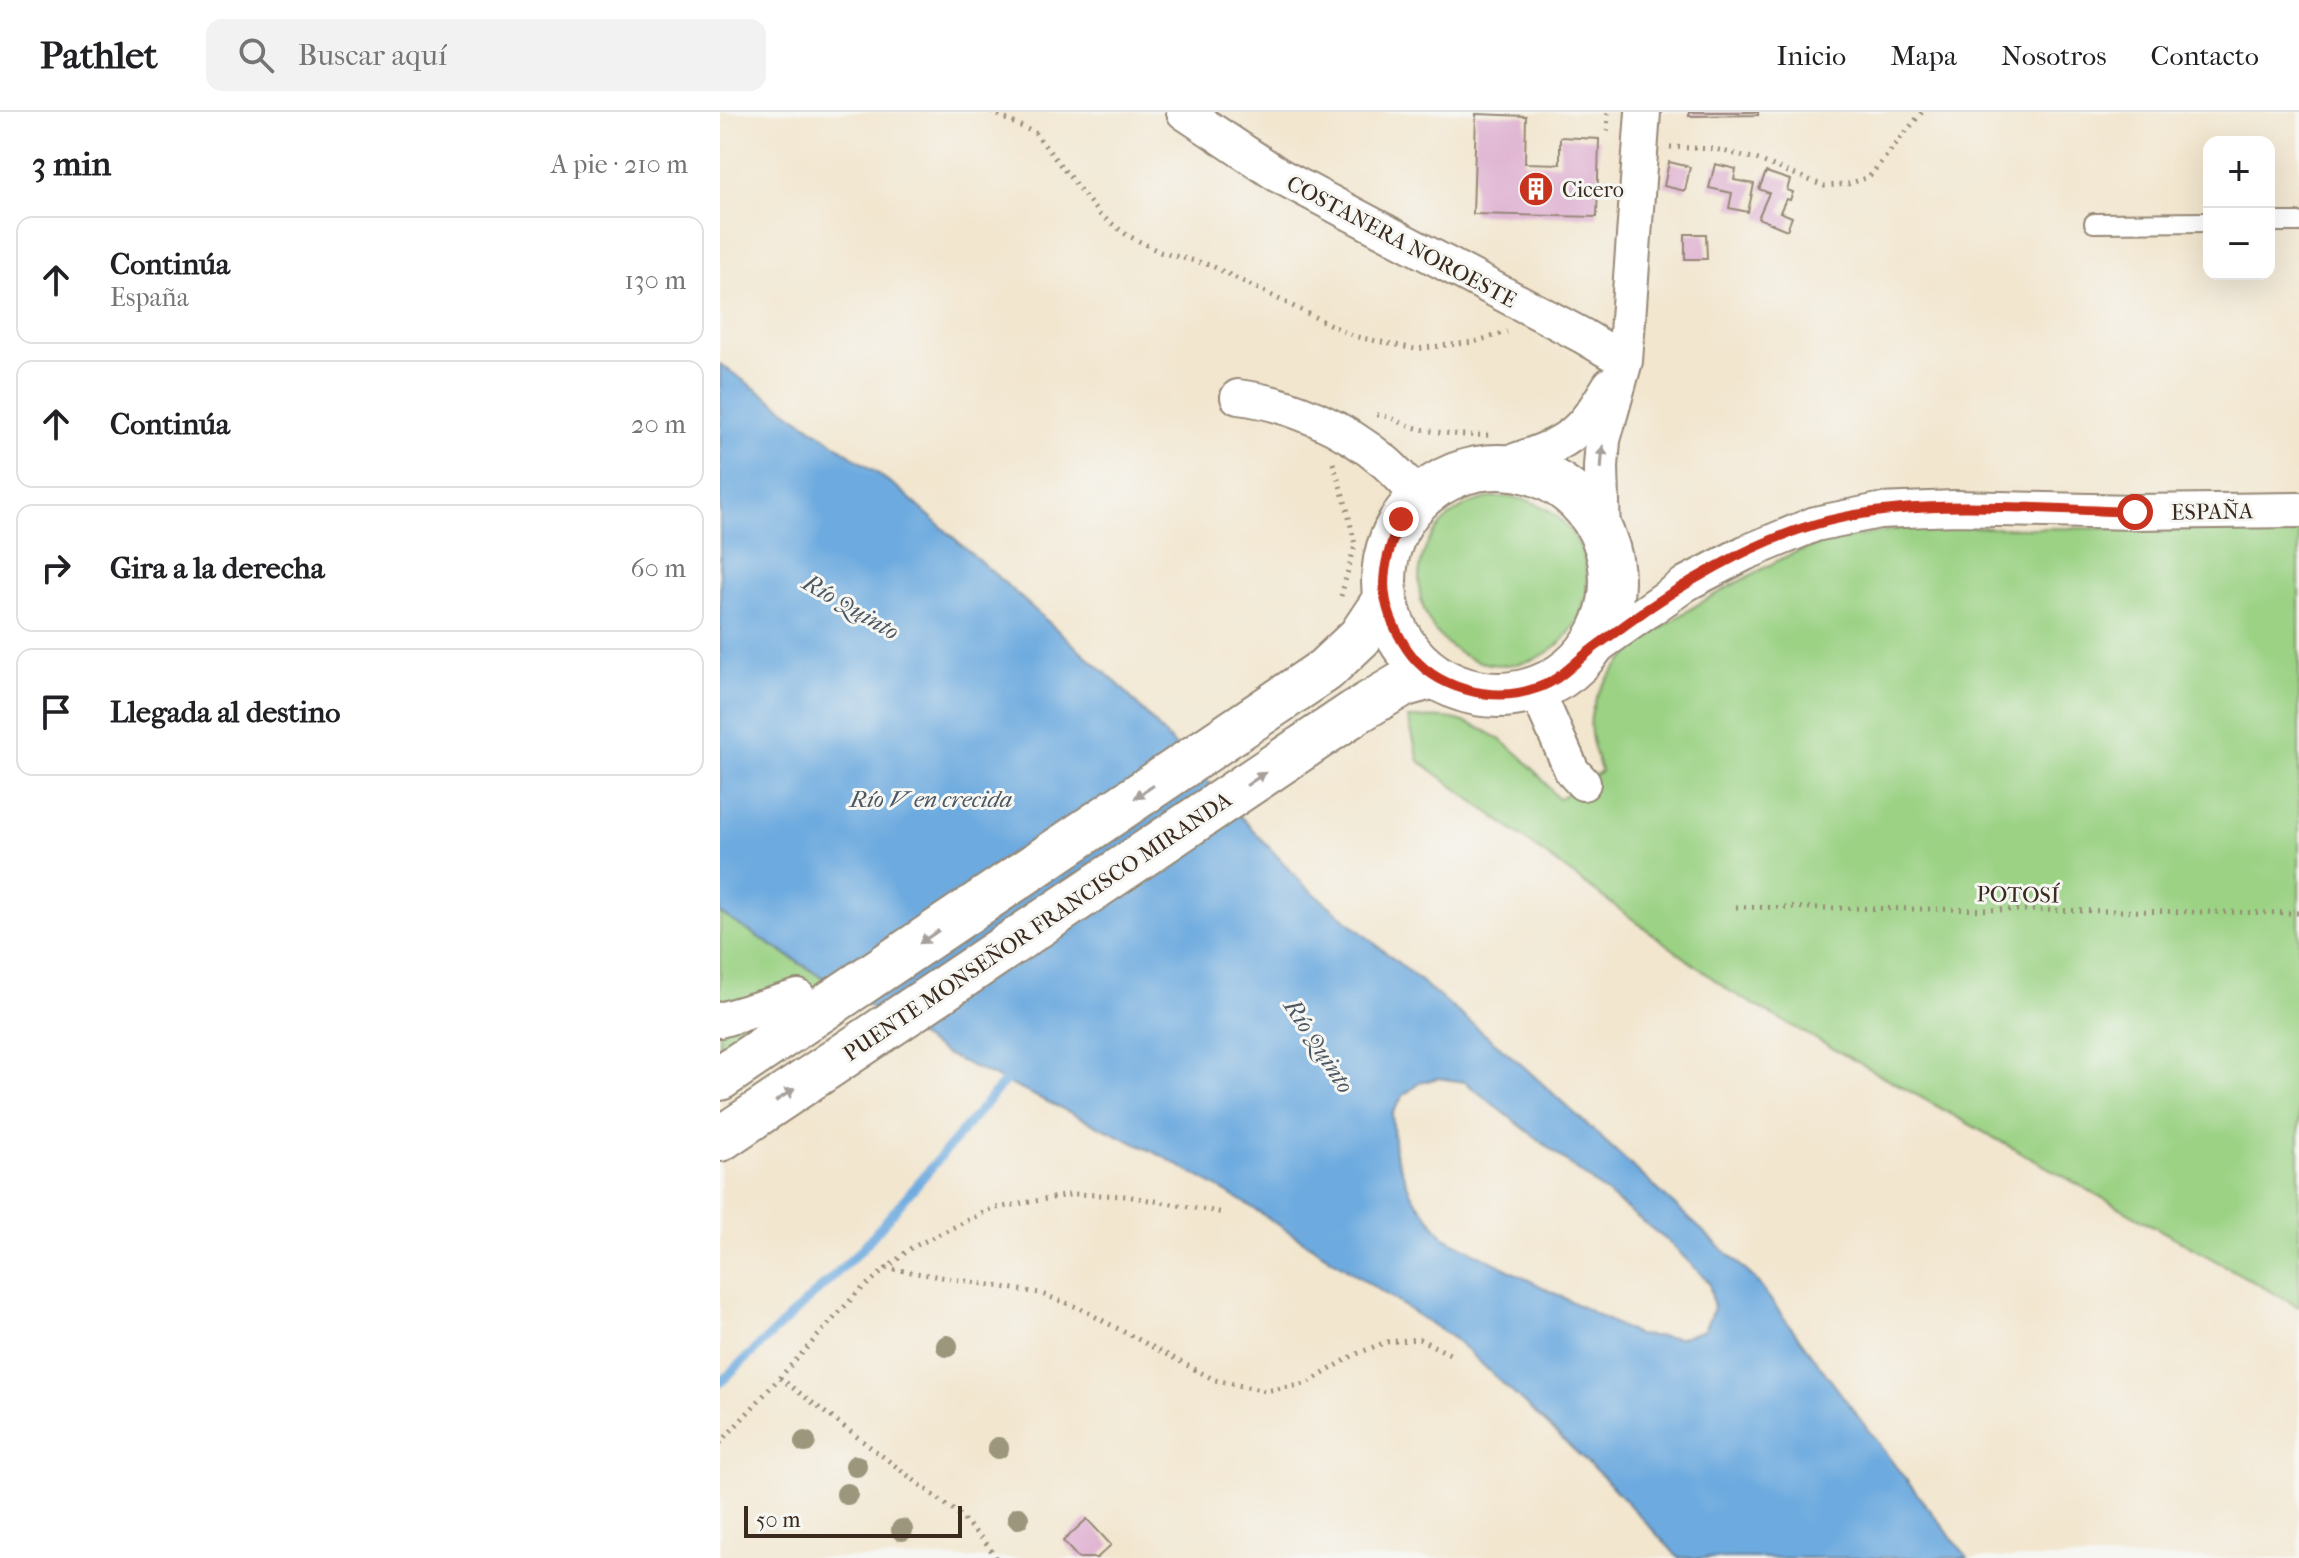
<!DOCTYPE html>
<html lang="es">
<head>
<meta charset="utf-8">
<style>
  :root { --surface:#fff; --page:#f2f2f2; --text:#202124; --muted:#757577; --line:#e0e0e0 }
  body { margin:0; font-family:"IM FELL French Canon",serif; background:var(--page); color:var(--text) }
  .controls { position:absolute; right:24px; top:24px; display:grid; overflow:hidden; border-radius:16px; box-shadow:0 8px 32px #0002 }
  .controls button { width:72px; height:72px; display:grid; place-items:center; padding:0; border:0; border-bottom:2px solid var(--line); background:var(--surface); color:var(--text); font:40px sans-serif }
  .scale { position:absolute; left:24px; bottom:20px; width:218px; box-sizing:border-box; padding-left:8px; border:4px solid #3b2a1e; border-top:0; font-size:22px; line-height:28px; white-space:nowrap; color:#3b2a1e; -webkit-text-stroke:6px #f6f6f2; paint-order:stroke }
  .stop { position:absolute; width:24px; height:24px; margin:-18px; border:6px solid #c8321e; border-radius:50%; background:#fff }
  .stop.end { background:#c8321e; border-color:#fff; box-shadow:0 2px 8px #0008 }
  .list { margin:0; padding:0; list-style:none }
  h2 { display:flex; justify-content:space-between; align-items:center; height:104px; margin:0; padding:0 32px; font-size:34px }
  h2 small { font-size:26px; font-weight:400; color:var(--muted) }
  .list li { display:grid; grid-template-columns:52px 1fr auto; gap:24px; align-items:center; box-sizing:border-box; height:128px; margin:0 16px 16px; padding:0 16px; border:2px solid var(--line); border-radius:16px }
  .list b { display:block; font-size:30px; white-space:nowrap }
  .list p { margin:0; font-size:26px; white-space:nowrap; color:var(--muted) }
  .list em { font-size:26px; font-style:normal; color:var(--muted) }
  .icon { flex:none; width:44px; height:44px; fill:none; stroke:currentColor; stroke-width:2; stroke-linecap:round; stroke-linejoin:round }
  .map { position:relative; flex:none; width:1579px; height:1446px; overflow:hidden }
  header { display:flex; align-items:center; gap:48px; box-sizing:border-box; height:112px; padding:0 40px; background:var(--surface); border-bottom:2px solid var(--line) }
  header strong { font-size:38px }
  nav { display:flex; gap:44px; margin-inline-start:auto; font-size:28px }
  .search { width:560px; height:72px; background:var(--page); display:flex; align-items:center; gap:20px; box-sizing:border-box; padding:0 28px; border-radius:16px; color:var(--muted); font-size:30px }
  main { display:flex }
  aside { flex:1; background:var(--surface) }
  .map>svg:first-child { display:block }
</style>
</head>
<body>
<header>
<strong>Pathlet</strong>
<div class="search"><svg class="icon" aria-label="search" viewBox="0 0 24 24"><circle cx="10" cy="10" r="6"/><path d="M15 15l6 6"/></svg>Buscar aquí</div>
<nav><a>Inicio</a><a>Mapa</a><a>Nosotros</a><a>Contacto</a></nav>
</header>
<main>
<aside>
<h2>3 min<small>A pie · 210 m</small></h2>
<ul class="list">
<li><svg class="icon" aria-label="ahead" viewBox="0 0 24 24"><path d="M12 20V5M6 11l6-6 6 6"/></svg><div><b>Continúa</b><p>España</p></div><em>130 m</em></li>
<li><svg class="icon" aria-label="ahead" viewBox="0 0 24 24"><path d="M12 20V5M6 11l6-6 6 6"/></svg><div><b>Continúa</b></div><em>20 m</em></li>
<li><svg class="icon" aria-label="right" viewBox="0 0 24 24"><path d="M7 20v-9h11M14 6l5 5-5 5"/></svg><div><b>Gira a la derecha</b></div><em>60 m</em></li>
<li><svg class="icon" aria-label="arrive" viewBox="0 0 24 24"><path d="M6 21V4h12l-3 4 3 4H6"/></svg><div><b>Llegada al destino</b></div></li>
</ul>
</aside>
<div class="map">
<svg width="1579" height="1446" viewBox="0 0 1579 1446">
  <rect width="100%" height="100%" fill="#f6f6f2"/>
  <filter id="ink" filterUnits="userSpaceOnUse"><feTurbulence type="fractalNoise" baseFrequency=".0125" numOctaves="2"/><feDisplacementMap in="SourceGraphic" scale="16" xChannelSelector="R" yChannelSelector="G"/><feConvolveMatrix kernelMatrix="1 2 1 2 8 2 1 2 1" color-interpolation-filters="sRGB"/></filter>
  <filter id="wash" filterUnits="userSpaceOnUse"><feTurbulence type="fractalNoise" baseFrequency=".006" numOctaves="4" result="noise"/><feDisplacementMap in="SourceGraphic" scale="32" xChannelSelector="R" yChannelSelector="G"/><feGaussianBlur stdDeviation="1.8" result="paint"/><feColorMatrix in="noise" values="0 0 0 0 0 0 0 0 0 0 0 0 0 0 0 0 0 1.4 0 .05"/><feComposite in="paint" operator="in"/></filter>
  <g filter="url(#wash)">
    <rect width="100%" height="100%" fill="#f2e6cf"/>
    <path fill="#9bd284" stroke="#6b7e51" stroke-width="2" d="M699 469a84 84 0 1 1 168 0a84 84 0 1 1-168 0Z
      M1200,413l73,3 306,1v778l-568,-315 -312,-231 -11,-43c15,0 32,-2 45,1 46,10 78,44 105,80l43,-28c-6,-19 -14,-39 -9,-60 13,-58 109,-110 159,-136 14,-7 28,-16 43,-22 42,-14 83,-21 126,-28z
      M0,801l110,70 -110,74z"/>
    <path fill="#6daadf" stroke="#546a7e" stroke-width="2" fill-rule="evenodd" d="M0,252l178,124 221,197 185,200 218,180 233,214 141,188 72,91h-289l-76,-81 -147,-137 -211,-137 -85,-48 -214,-101 -226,-141zM718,966l27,4 205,161 39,39 5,26 -10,22 -25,8 -42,-3 -193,-98 -33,-43 -16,-41 -3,-39 11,-18 16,-13z"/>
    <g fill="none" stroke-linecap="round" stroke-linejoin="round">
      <path stroke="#6daadf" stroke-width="9" d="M0,1271l141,-133 143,-168 9,-4"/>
    </g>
    <g id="blocks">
      <path fill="#deafd0" d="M969,0h69v3l-69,1z
        M756,2l50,2 -1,47 35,1v-27l39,2 -2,78 -124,-3z
        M949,50l21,5 -5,24 -21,-5z
        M995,52l21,5 -2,11 20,4 -6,28 -19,-4 3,-15 -23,-5z
        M1046,60l24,8 -3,10 6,2 -3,8 -4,-1 -6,13 12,5 -5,13 -29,-12 11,-25 -10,-4z
        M965,122h21l1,25h-22z
        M367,1407l24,26 -14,13h-19l-15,-17z"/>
    </g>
  </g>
  <g filter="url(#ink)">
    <use href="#blocks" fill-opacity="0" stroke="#968876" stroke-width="2"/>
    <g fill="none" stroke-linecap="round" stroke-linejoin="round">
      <g stroke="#968876" stroke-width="22">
        <path id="lane" d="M1549,110h30
          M1374,111l115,-1"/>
      </g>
      <g stroke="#968876" stroke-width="38">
        <path id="street" d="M464,0l96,64 303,160 42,25
          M518,285c52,6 107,31 147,65 13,11 24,25 36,36
          M775,356c26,-10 60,-18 81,-37 14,-12 24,-30 34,-46
          M883,423l-2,-68 2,-27 22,-79 18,-249
          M866,542l101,-71 58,-30 70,-29 64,-13 76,-3 180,4 164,-2
          M816,577l36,82 11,12
          M0,908l78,-23"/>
      </g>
      <g stroke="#968876" stroke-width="48">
        <path id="secondary" d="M664 469a114 114 0 1 1 228 0a114 114 0 1 1-228 0Z
          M0,966l605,-408 35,-33 24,-36
          M0,1027l634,-426 47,-28 33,-9"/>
      </g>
      <path stroke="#968876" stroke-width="5" stroke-dasharray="2 6" stroke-linecap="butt" d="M271,0l44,21 64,81 28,21 33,17 50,13 143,71 62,13 59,-7 33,-10
        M887,19l1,-19
        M950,35l45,2 41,10 68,27 24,-2 21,-7 53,-65
        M657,303c13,0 24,9 36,12 27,7 51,9 78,8
        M613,351l14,45 8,37 -14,51
        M1016,795l563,6
        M166,1156l153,25 38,14 138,73 50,11 41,-7 48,-29 32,-13 33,-3 35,17
        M60,1266l177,135 30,31 9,14
        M0,1331l137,-150 54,-45 80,-39 83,-15 52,2 98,17"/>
      <use href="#lane" stroke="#fff" stroke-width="18"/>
      <use href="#street" stroke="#fff" stroke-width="34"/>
      <use href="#secondary" stroke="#fff" stroke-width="44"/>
    </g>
    <g fill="#9b967c">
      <circle cx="227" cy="1234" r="11"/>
      <circle cx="85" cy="1330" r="11"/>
      <circle cx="278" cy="1336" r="11"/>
      <circle cx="136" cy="1354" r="11"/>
      <circle cx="127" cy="1382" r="11"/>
      <circle cx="298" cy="1406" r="11"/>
      <circle cx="182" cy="1418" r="11"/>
    </g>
    <defs><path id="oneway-solid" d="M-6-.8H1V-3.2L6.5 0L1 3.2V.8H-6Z" transform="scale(2)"/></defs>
    <g fill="#a79f9a">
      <use href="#oneway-solid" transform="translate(882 345) rotate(-86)"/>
      <use href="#oneway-solid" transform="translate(536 667) rotate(-34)"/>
      <use href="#oneway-solid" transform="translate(424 680) rotate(146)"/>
      <use href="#oneway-solid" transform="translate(209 825) rotate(146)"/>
      <use href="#oneway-solid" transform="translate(65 983) rotate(-34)"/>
    </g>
  </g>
  <g fill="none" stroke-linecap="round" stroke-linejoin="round" filter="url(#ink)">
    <path stroke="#c8321e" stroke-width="10" d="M681,407c-22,50 -25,83 6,130 27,40 86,55 130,39 21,-7 33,-21 49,-34 12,-10 26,-19 39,-29 54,-40 126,-82 191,-101 97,-28 218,-15 319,-12"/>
  </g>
  <defs>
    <g id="building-disc" transform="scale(1.8)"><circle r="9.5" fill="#c8321e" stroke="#f6f6f2"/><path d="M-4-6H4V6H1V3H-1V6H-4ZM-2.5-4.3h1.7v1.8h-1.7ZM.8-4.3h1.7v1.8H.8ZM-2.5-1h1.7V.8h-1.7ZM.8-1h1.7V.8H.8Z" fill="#fff"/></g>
  </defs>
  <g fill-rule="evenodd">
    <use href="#building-disc" x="816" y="77"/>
  </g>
  <g text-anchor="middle" stroke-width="6" stroke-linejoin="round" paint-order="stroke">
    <g font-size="22" fill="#3b2a1e" stroke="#f6f6f2" text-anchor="start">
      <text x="842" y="85">Cicero</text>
    </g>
    <g font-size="22" fill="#3b2a1e" stroke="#f6f6f2">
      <text transform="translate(682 129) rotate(28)" y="8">COSTANERA NOROESTE</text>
      <text transform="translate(1492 399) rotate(-1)" y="8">ESPAÑA</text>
      <text transform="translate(1298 782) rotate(1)" y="8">POTOSÍ</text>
      <text transform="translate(317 814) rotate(-34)" y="8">PUENTE MONSEÑOR FRANCISCO MIRANDA</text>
    </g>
    <g font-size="24" font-style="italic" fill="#4c5762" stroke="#f6f6f2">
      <text transform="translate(131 495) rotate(30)" y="8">Río Quinto</text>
      <text x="211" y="695">Río V en crecida</text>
      <text transform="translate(599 934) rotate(57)" y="8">Río Quinto</text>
    </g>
  </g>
</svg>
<div class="controls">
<button>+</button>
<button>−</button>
</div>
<div class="scale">50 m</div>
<div class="stop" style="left:1415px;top:400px"></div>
<div class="stop end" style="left:681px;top:407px"></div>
</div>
</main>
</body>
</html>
